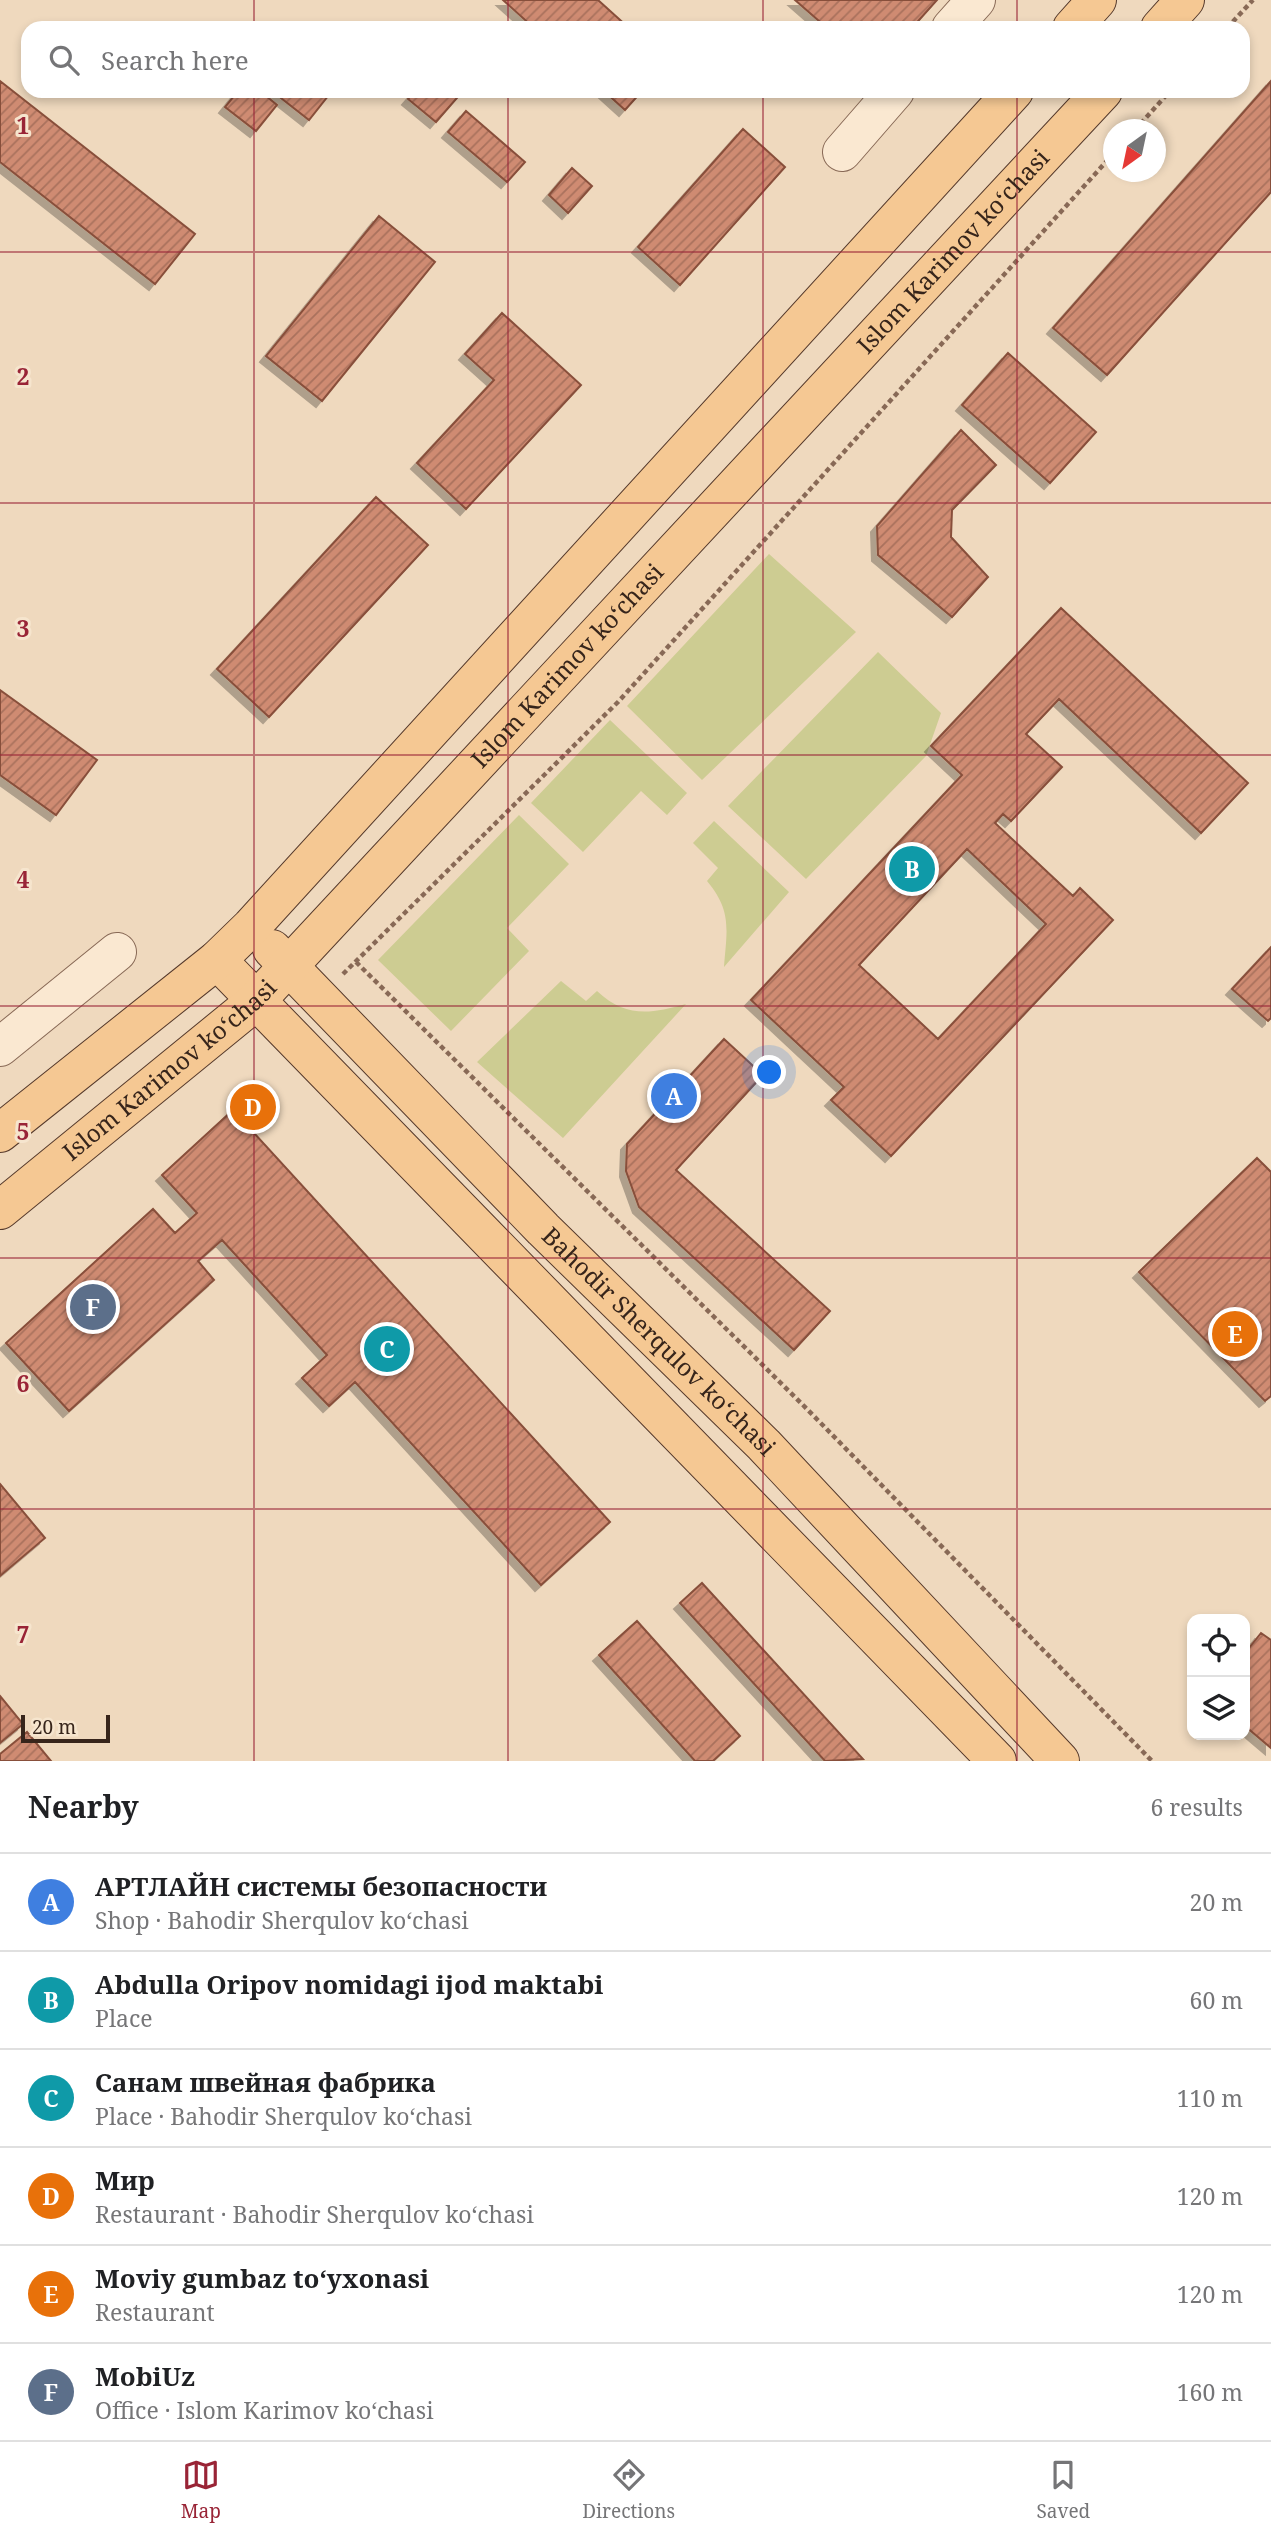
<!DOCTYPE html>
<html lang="en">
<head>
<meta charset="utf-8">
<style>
  :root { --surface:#fff; --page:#f2f2f2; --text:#202124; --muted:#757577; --line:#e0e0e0; --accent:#992436 }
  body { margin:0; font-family:"Noto Serif",serif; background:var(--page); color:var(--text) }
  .controls { position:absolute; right:21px; bottom:21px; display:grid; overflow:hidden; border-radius:14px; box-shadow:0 4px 10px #0003 }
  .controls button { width:63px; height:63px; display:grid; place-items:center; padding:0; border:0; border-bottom:2px solid var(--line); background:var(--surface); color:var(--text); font:35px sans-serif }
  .compass { position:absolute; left:1103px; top:119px; width:63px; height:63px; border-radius:50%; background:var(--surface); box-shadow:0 4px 10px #0003; rotate:213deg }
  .scale { position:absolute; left:21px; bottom:18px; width:89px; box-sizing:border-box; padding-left:7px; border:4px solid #37251b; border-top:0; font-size:19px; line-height:24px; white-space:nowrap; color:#37251b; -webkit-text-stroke:5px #f6e5ce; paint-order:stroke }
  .you { position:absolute; left:770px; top:1073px; width:24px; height:24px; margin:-18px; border:5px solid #fff; border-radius:50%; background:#1a73e8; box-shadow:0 0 0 10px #1a73e833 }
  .badge { display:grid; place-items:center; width:46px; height:46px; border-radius:50%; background:var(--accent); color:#fff; font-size:23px; font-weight:700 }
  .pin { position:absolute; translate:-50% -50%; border:4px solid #fff; box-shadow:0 2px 7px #0006 }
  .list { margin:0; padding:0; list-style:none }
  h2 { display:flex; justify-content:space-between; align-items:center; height:91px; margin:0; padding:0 28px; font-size:30px }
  h2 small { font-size:23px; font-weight:400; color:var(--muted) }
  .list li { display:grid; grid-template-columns:46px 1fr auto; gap:21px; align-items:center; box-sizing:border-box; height:98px; padding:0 28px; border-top:2px solid var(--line) }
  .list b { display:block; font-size:26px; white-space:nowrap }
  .list p { margin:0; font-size:23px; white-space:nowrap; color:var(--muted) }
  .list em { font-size:23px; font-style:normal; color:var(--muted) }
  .icon { flex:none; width:38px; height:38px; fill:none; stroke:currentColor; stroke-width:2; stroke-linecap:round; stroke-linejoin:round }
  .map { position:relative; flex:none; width:1271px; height:1761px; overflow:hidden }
  .search { position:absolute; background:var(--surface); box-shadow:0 4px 10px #0003; left:21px; right:21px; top:21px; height:77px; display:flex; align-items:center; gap:18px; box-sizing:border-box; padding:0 24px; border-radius:21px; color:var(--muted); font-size:26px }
  .sheet { height:679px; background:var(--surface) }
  nav { display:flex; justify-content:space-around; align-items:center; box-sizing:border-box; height:98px; border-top:2px solid var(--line); background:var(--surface); font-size:19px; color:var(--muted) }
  nav a { display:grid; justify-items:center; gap:4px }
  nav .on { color:var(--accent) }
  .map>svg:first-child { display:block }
</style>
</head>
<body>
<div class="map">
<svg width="1271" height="1761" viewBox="0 0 1271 1761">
  <defs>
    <pattern id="building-hatch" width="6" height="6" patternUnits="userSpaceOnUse" patternTransform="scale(1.75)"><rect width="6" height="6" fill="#cf8b72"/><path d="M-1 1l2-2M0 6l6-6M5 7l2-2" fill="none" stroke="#a9715d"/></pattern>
    <filter id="shadow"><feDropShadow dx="-6" dy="6" stdDeviation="0" flood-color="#0004"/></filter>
  </defs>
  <rect width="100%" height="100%" fill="#efd9be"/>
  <path fill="#cdcc92" d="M769,554l87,78 -154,148 -75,-74z
    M878,652l63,61 -15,43 -120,123 -78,-73z
    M610,720l77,73 -20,22 -26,-24 -58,61 -52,-49z
    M519,815l50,49 -62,64 22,23 -78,80 -73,-71z
    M714,821l75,71 -65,75c3,-38 8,-56 -17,-86l11,-13 -25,-25z
    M561,981l25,20 11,-10c29,27 53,23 89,13l-123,134 -86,-76z"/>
  <path fill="url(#building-hatch)" stroke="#884f3b" stroke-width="2" fill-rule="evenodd" filter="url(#shadow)" d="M503,0h95l31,28h-95z
    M795,0h142l-25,28h-85z
    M0,81l195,153 -40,50 -155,-122z
    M1271,81v111l-164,183 -54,-47z
    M238,91h22l17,14 -21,26 -31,-24z
    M272,91h60l-23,29z
    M415,91h48l-27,31 -28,-23z
    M604,91h38l-17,19z
    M466,111l59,51 -18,20 -59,-50z
    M743,129l42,38 -105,118 -42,-38z
    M572,168l20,18 -24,27 -19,-18z
    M379,216l56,46 -113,139 -56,-45z
    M502,313l79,72 -115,124 -49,-46 77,-83 -29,-26z
    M1008,353l88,79 -46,51 -88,-78z
    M961,430l35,35 -44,45 -1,27 37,40 -36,40 -74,-62 -1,-29z
    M376,497l52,48 -159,172 -52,-48z
    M1061,608l187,175 -47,50 -142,-134 -33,35 36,33 -51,54 -8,-7 -8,9 78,73 7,-8 33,32 -222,236 -60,-56 13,-13 -93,-87 211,-225 -31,-29zM967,849l79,75 -108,115 -79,-74z
    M0,690l97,70 -41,55 -56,-40z
    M1271,947v71l-3,3 -36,-32z
    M724,1039l39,36 -87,95 154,141 -36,39 -155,-143 -13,-36 1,-27z
    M233,1110l377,412 -69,63 -186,-203 -26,24 -27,-28 25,-23 -105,-115 -24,21 16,19 -145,131 -63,-68 147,-134 22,24 22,-20 -35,-38z
    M1257,1158l14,14v224l-6,5 -126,-129z
    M0,1484l45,54 -45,38z
    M702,1583l161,176 -38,2 -145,-158z
    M637,1621l103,115 -27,25h-18l-96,-106z
    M1261,1633l10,7v108l-26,-22v-73z
    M0,1696l23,28 -23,19z
    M27,1732l24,29h-51v-7z"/>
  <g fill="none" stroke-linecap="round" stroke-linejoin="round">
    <g stroke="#886956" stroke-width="40">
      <path id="minor" d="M951,28l25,-28
        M842,152l53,-61
        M0,1047l117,-95"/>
    </g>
    <g stroke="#55392b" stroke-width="40">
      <g id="major">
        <path d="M1072,28l25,-28"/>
        <path d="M1160,28l25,-28"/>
        <path id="s1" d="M272,949l271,280 221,216 296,316"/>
        <path d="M217,960l780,801"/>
        <path d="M0,1133l217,-173 34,-33 763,-836"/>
        <path id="s2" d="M0,1210l256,-209 847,-910"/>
      </g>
    </g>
    <path stroke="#886956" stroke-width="4.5" stroke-dasharray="5 3.5" stroke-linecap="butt" d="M1227,28l26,-28
      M1135,130l35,-39
      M356,962l447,443 349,356
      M343,974l275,-272 496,-549"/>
    <use href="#minor" stroke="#fae8d1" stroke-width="38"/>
    <use href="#major" stroke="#f5c893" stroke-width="38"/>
  </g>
  <path fill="none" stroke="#992436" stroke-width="2" stroke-opacity="0.55" d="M254,0v28M508,0v28M763,0v28M1017,0v28M254,91v1670M508,91v1670M763,91v1670M1017,91v1670M0,252h1271M0,503h1271M0,755h1271M0,1006h1271M0,1258h1271M0,1509h1271"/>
  <g text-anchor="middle" stroke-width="6" stroke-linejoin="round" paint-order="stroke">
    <g font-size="24" fill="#37251b" stroke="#f6e5ce">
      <text dy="8" stroke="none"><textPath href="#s2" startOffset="1354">Islom Karimov ko‘chasi</textPath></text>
      <text dy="8" stroke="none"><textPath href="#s2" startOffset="788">Islom Karimov ko‘chasi</textPath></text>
      <text dy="8" stroke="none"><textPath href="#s2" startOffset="220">Islom Karimov ko‘chasi</textPath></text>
      <text dy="8" stroke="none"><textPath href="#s1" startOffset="551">Bahodir Sherqulov ko‘chasi</textPath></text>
    </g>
  </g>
  <g font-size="23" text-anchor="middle" font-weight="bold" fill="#992436" stroke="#f6e5ce" stroke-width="6" stroke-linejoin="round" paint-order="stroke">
    <text x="23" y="134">1</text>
    <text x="23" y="385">2</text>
    <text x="23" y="637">3</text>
    <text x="23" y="888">4</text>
    <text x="23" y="1140">5</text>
    <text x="23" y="1392">6</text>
    <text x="23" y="1643">7</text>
  </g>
</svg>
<div class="controls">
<button><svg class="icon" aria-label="locate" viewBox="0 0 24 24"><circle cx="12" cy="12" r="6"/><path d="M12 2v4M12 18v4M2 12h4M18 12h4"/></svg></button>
<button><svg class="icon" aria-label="layers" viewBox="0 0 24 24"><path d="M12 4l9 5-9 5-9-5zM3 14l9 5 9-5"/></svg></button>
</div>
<svg class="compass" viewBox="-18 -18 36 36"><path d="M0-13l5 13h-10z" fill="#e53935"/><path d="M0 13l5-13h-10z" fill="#757577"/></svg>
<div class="scale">20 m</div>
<div class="you"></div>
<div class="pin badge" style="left:674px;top:1096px;background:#3f7fe0">A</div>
<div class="pin badge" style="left:912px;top:869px;background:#0f9aa8">B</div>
<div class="pin badge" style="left:387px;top:1349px;background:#0f9aa8">C</div>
<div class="pin badge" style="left:253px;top:1107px;background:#e8710a">D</div>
<div class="pin badge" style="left:1235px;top:1334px;background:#e8710a">E</div>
<div class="pin badge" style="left:93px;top:1307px;background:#5c6f8a">F</div>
<div class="search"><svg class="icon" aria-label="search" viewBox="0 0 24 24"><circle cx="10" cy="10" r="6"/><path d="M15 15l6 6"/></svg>Search here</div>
</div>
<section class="sheet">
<h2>Nearby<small>6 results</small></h2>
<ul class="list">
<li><span class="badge" style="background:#3f7fe0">A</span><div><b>АРТЛАЙН системы безопасности</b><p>Shop · Bahodir Sherqulov ko‘chasi</p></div><em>20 m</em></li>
<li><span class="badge" style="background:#0f9aa8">B</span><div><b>Abdulla Oripov nomidagi ijod maktabi</b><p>Place</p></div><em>60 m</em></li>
<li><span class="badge" style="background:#0f9aa8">C</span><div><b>Санам швейная фабрика</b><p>Place · Bahodir Sherqulov ko‘chasi</p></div><em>110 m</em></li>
<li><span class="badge" style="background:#e8710a">D</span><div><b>Мир</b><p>Restaurant · Bahodir Sherqulov ko‘chasi</p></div><em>120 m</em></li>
<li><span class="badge" style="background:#e8710a">E</span><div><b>Moviy gumbaz to‘yxonasi</b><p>Restaurant</p></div><em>120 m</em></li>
<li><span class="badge" style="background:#5c6f8a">F</span><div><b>MobiUz</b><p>Office · Islom Karimov ko‘chasi</p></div><em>160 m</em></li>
</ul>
</section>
<nav>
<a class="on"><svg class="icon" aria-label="map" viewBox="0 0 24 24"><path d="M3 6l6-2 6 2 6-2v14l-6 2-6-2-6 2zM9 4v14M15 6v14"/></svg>Map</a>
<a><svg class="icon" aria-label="directions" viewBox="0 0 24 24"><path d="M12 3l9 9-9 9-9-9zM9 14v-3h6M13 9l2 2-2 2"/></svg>Directions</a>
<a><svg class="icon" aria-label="saved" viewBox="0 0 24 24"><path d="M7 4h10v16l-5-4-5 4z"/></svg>Saved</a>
</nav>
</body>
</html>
